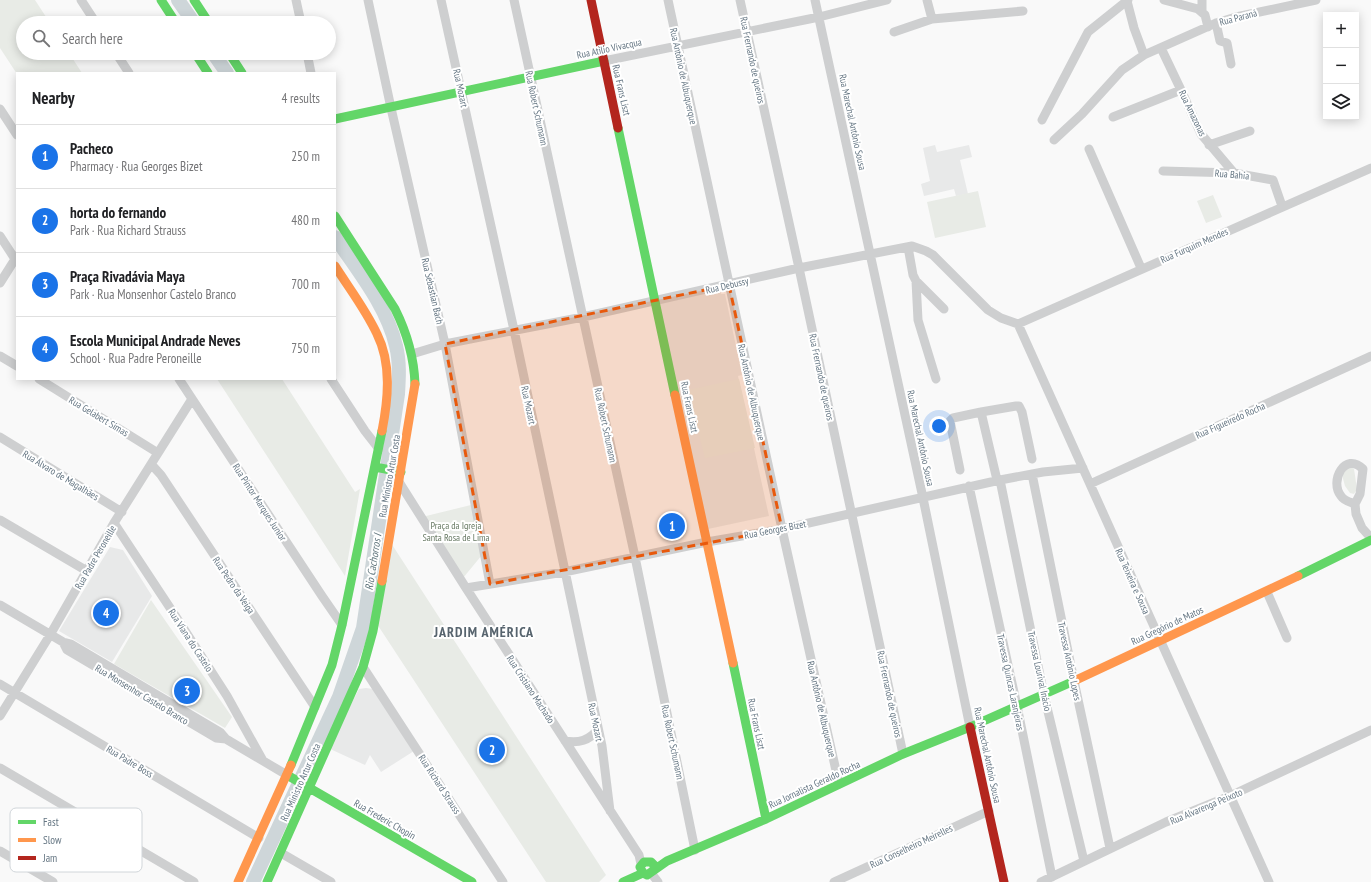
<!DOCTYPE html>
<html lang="en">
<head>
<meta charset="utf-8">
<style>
  :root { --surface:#fff; --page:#f2f2f2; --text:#202124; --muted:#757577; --line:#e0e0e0; --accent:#1a73e8 }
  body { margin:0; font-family:"PT Sans Narrow",sans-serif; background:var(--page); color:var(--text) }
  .controls { position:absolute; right:12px; top:12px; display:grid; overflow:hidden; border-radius:0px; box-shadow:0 2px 10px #0003 }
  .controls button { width:36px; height:36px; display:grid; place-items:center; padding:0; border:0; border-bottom:1px solid var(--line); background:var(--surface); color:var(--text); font:20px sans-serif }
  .you { position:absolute; left:939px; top:426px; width:14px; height:14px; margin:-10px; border:3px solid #fff; border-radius:50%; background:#1a73e8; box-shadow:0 0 0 6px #1a73e833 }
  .badge { display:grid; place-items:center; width:26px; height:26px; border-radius:50%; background:var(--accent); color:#fff; font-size:13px; font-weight:700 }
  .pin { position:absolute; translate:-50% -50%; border:2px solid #fff; box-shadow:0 1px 4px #0006 }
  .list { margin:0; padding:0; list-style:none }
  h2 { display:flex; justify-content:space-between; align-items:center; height:52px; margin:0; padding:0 16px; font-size:17px }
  h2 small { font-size:13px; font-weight:400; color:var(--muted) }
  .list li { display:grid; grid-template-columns:26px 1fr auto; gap:12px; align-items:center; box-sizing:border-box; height:64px; padding:0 16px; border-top:1px solid var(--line) }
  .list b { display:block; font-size:15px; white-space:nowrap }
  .list p { margin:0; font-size:13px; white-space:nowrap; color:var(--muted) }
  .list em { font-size:13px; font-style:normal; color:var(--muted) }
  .icon { flex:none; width:22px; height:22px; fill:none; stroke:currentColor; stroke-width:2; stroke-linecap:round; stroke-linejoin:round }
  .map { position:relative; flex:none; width:1371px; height:882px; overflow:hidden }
  .search { position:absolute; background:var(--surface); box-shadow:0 2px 10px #0003; left:16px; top:16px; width:320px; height:44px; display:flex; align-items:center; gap:10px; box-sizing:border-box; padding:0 14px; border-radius:22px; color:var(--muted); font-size:15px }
  .panel { position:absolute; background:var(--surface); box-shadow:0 2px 10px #0003; left:16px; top:72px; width:320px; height:308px; border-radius:0px }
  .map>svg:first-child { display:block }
</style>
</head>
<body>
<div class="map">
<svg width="1371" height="882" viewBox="0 0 1371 882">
  <rect width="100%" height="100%" fill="#f9f9f9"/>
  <path fill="#e8e9e9" d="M935,145l2,7 32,-7 3,12 -12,3 8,34 -12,2 -2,-7 -30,7 -3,-12 9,-3 -7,-33z
    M720,290l1,4h4l17,81 -4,1 31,140 -61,13 -50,-225z
    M110,547l13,3 29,46 -40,66 -53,-31z
    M366,688l7,1 41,62 -33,21 -11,-17 -5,10 -37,-17 31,-59z"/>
  <path fill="#e8ebe6" d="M0,0h35l15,23h-27v30h46l13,20 -65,1 -17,-26z
    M978,191l8,36 -51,11 -8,-36z
    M1213,195l9,22 -16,6 -9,-22z
    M217,379h65l73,113 5,-3 -15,87z
    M739,379l16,69 -50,10 -17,-68z
    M1350,467l4,2 3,20 -3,5 -4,-1 -5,-7 -3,-11 4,-5z
    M471,505l11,50 -19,23 -41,-61z
    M391,543l215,332 -7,7h-53l-169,-258z
    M151,600l81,117 -7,11 -111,-64z"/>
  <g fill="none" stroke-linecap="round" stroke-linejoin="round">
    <path stroke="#ced6d9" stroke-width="14" d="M178,0l16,23
      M213,53l14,20
      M253,882l86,-185 24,-69 35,-234c1,-16 2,-32 -2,-48 -9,-40 -39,-76 -61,-109"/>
    <path stroke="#cecfd0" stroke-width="9" d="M81,0l15,23
      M296,0l5,23
      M368,0l23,108 54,236 45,240
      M441,0l73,330 88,416 8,65
      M514,0l121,557 60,293
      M668,0l114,529 57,255
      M740,0l59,268 104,486
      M815,0l108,498 47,229
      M927,0l5,19 91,-8
      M1164,0l34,9 7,6 3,12
      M1127,1l7,27 10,27
      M1202,12v-12
      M1216,23l4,18 7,2 4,21
      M894,32l38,-13
      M1161,48l20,42 20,44 33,39
      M116,53l13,20
      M307,53l4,20
      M604,61l215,-44 68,-17
      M0,109l17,26
      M1113,117l68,-27
      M1042,120l46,-88 40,-32
      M1054,140l28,-26 40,-44 22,-15 72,-32 20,-6 80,-17
      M1209,145l41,-14
      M1089,149l52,119
      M1163,171l71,2 39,7 9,26
      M0,236l15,23
      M908,247l5,28 3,6 28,28
      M916,281l2,39 18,59
      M0,283l17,-27
      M1018,324l251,558
      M1018,324l353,-156
      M412,354l33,-10 138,-27 216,-49 113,-22 14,5 7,4 55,55 13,8 17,6
      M0,356l17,10
      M39,379l119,74
      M179,379l143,217 20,29
      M331,379l34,52 14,18
      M0,437l122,75
      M151,464l10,11 154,232
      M960,470l-10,-49 3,-3 28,-6
      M1032,474l42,207 36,167
      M997,480l-16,-68 35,-6h3l3,6 10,47
      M1000,480l44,215 40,166
      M399,482l67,106 173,267 2,9
      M1090,484l281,-128
      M969,486l48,220 35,171
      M1355,504c-5,-2 -11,-3 -14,-8 -12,-15 4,-45 22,-27l-3,25 -5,10 1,10 6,14 9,10
      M0,520l87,51
      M114,523l68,103 45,70 35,63
      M466,588l98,-16 143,-30 75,-13 218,-49 43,-8 40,-4
      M1267,592l20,46
      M0,605l63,37 8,2 149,88 6,7 61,36
      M63,642l4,8 149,88 10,1
      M363,667l140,215
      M0,684l259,154
      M0,716l50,-81 64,-112 78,-124
      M565,741c14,2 24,0 33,-12
      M0,768l194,114
      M0,851l53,31
      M281,853l50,29
      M651,873l7,9
      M834,882l155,-71
      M1041,882l125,-60 64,-26 141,-66"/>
    <path stroke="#63d668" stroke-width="9" d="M161,0l15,23
      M194,0l15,23
      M195,53l13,20
      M229,53l13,20
      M335,119l269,-58
      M618,128l57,267
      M335,216l60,93c12,24 19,48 20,75
      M375,467l26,5
      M1298,576l73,-36
      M733,663l33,156
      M291,765l41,-100 10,-40 40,-194
      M287,775l185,107
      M643,873l-3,-6 4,-5h7l3,3v5
      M267,882l96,-215 10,-36 9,-50
      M623,882l20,-9 4,2 20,-14 99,-42 137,-65 67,-27 104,-46"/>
    <path stroke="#ff974d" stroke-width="9" d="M335,266c14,22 31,44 42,68 15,30 11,66 5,97
      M675,395l58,268
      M382,581l33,-197
      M1074,681l224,-105
      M238,882l53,-117"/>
    <path stroke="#b3261e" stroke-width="9" d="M591,0l27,128
      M970,727l34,155"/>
  </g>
  <path fill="#e8590c" fill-opacity="0.2" stroke="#e8590c" stroke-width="3" stroke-dasharray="8 5" stroke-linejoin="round" d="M729,285l53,244 -292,55 -45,-240z"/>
  <g text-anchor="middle" stroke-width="4" stroke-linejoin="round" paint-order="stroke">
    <g font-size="10" fill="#657683" stroke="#fff">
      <text transform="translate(1238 17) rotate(-15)" y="4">Rua Paraná</text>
      <text transform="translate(609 48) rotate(-12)" y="4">Rua Atilio Vivacqua</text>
      <text transform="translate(753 60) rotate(78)" y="4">Rua Frernando de queiros</text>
      <text transform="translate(684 76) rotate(78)" y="4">Rua Antônio de Albuquerque</text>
      <text transform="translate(461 88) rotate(78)" y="4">Rua Mozart</text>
      <text transform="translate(622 90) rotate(77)" y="4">Rua Frans Liszt</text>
      <text transform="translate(537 108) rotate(78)" y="4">Rua Robert Schumann</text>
      <text transform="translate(1193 113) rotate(64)" y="4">Rua Amazonas</text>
      <text transform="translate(853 122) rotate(78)" y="4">Rua Marechal Antônio Sousa</text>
      <text transform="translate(1232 174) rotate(5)" y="4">Rua Bahia</text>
      <text transform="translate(1194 245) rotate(-24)" y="4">Rua Furquim Mendes</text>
      <text transform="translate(727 285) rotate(-13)" y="4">Rua Debussy</text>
      <text transform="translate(433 291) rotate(77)" y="4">Rua Sebastian Bach</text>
      <text transform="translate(822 377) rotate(78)" y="4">Rua Frernando de queiros</text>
      <text transform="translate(752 392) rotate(78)" y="4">Rua Antônio de Albuquerque</text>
      <text transform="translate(529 405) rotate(78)" y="4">Rua Mozart</text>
      <text transform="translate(690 407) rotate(78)" y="4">Rua Frans Liszt</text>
      <text transform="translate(99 416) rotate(31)" y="4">Rua Gelabert Simas</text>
      <text transform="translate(1230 420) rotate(-24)" y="4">Rua Figueiredo Rocha</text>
      <text transform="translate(606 425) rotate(78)" y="4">Rua Robert Schumann</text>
      <text transform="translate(921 438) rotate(78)" y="4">Rua Marechal Antônio Sousa</text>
      <text transform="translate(61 475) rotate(31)" y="4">Rua Álvaro de Magalhães</text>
      <text transform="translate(389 476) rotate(-80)" y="4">Rua Ministro Artur Costa</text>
      <text transform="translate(260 502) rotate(57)" y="4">Rua Pintor Marques Junior</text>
      <text transform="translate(775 529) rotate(-11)" y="4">Rua Georges Bizet</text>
      <text transform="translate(95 557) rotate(-60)" y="4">Rua Padre Peroneille</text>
      <text transform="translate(1133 581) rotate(66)" y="4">Rua Teixeira e Sousa</text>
      <text transform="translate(234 585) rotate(56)" y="4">Rua Pedro da Veiga</text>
      <text transform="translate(1167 625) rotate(-25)" y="4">Rua Gregório de Matos</text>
      <text transform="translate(191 640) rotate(57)" y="4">Rua Viana do Castelo</text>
      <text transform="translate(1070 661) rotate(78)" y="4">Travessa Antônio Lopes</text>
      <text transform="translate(1040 671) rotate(78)" y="4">Travessa Lourival Inácio</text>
      <text transform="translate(1011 682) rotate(78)" y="4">Travessa Quincas Laranjeiras</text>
      <text transform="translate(531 689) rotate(57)" y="4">Rua Cristiano Machado</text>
      <text transform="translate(142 694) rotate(31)" y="4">Rua Monsenhor Castelo Branco</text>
      <text transform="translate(890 694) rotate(78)" y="4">Rua Frernando de queiros</text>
      <text transform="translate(822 709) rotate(77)" y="4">Rua Antônio de Albuquerque</text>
      <text transform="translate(596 722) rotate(78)" y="4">Rua Mozart</text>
      <text transform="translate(757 724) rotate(78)" y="4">Rua Frans Liszt</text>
      <text transform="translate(673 742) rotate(78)" y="4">Rua Robert Schumann</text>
      <text transform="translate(988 755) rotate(78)" y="4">Rua Marechal Antônio Sousa</text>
      <text transform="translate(130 761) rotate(31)" y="4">Rua Padre Boss</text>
      <text transform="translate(300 782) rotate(-66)" y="4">Rua Ministro Artur Costa</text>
      <text transform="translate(440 784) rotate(57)" y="4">Rua Richard Strauss</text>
      <text transform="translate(814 784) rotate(-25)" y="4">Rua Jornalista Geraldo Rocha</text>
      <text transform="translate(1206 806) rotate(-23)" y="4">Rua Alvarenga Peixoto</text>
      <text transform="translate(385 819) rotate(30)" y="4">Rua Frederic Chopin</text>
      <text transform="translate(911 846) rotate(-25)" y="4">Rua Conselheiro Meirelles</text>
    </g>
    <g font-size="10" fill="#687a64" stroke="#fff">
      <text x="456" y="529">Praça da Igreja<tspan x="456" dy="12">Santa Rosa de Lima</tspan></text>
    </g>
    <g font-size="11" font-style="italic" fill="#60757c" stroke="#fff">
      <text transform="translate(373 562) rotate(-81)" y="4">Rio Cachorros I</text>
    </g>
    <g font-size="14" font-weight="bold" letter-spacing="1" fill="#57646e" stroke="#fff">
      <text x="484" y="637">JARDIM AMÉRICA</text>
    </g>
  </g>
  <rect x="10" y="808" width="132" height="64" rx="6" fill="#fff" stroke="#d1d6da" stroke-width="1"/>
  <rect x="18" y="820" width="18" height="4" fill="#63d668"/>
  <rect x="18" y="838" width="18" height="4" fill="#ff974d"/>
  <rect x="18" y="856" width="18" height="4" fill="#b3261e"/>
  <g font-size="11" fill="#657683">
    <text x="43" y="826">Fast</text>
    <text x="43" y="844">Slow</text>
    <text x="43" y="862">Jam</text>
  </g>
</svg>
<div class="controls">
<button>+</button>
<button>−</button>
<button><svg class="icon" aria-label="layers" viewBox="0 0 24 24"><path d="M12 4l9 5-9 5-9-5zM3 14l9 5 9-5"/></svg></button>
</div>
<div class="you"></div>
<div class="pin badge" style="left:672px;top:526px">1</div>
<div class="pin badge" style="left:492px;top:750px">2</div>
<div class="pin badge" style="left:187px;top:691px">3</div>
<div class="pin badge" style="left:106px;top:613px">4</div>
<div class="search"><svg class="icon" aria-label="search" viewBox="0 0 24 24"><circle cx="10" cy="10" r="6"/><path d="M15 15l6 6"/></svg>Search here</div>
<section class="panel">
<h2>Nearby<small>4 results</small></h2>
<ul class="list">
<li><span class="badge">1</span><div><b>Pacheco</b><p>Pharmacy · Rua Georges Bizet</p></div><em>250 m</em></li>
<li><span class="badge">2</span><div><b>horta do fernando</b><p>Park · Rua Richard Strauss</p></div><em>480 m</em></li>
<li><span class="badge">3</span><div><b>Praça Rivadávia Maya</b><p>Park · Rua Monsenhor Castelo Branco</p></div><em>700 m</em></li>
<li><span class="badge">4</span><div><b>Escola Municipal Andrade Neves</b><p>School · Rua Padre Peroneille</p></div><em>750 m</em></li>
</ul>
</section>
</div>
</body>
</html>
